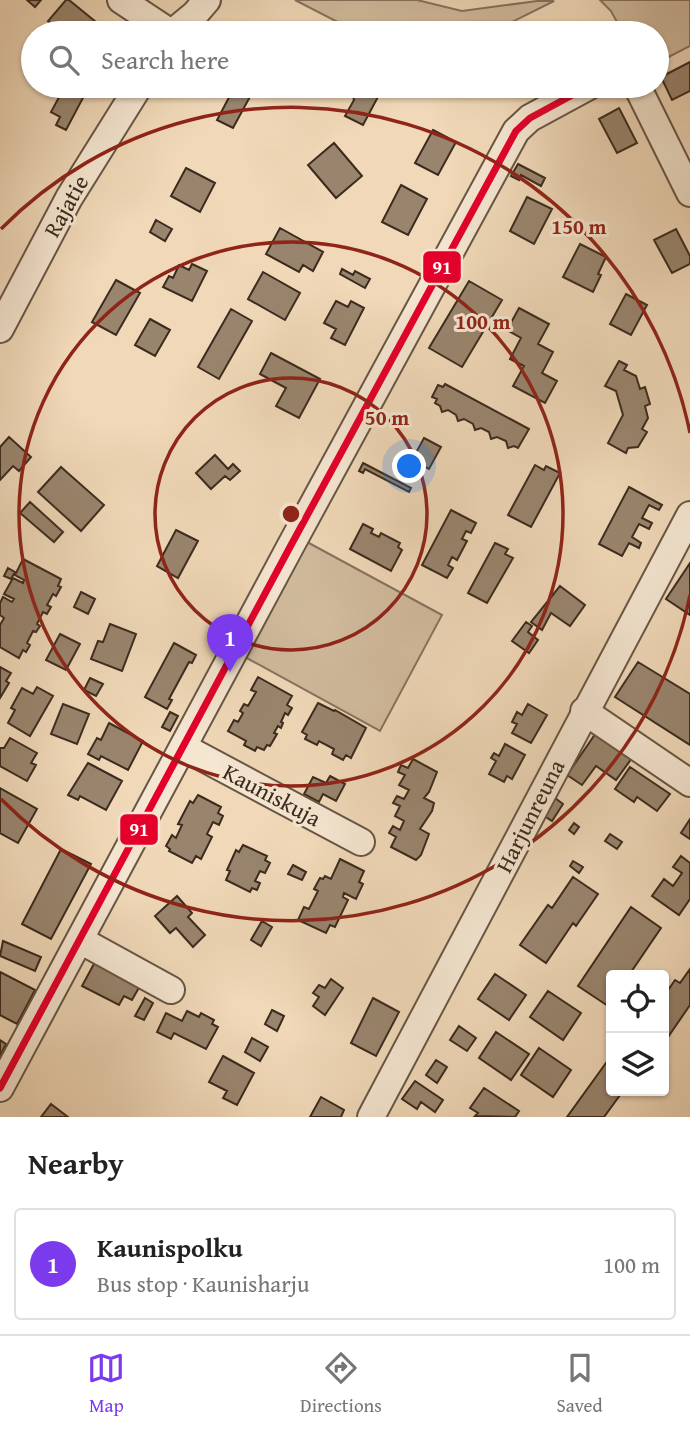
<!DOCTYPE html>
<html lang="en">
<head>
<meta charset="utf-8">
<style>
  :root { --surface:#fff; --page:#f6f6f6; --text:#222; --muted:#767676; --line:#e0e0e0; --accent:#7c3aed }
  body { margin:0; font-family:"Gentium Book Plus",serif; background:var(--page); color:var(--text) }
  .controls { position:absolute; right:21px; bottom:21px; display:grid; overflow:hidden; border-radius:7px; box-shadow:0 2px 5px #0004 }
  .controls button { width:63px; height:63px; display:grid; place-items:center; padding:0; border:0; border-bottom:2px solid var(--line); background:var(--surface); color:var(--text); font:35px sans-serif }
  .you { position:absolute; left:410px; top:467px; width:24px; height:24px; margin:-18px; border:5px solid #fff; border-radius:50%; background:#1a73e8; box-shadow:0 0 0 10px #1a73e833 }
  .badge { display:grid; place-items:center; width:46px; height:46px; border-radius:50%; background:var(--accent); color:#fff; font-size:23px; font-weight:700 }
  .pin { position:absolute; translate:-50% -58px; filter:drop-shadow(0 2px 4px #0008) }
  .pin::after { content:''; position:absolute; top:37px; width:24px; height:21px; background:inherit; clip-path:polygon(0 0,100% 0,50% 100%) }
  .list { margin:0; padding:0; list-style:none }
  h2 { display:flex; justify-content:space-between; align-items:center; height:91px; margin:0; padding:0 28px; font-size:30px }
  h2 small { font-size:23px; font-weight:400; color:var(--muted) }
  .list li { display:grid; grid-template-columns:46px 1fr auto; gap:21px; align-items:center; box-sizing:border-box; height:112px; margin:0 14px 14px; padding:0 14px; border:2px solid var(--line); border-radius:7px }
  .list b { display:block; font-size:26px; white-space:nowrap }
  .list p { margin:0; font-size:23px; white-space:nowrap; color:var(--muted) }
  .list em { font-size:23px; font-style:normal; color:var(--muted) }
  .icon { flex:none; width:38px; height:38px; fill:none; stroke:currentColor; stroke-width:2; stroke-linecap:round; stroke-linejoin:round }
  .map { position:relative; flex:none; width:690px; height:1117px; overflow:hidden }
  .search { position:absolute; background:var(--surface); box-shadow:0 2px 5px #0004; left:21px; right:21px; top:21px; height:77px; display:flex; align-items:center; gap:18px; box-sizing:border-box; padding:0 24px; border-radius:38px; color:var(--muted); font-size:26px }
  .sheet { height:217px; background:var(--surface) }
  nav { display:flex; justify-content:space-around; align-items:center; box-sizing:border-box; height:98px; border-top:2px solid var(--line); background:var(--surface); font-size:19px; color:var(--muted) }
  nav a { display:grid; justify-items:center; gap:4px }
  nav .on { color:var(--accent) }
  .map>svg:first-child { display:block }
</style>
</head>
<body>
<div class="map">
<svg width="690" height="1117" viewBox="0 0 690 1117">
  <rect width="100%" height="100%" fill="#f0d8b8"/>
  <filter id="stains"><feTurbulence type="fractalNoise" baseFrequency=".00286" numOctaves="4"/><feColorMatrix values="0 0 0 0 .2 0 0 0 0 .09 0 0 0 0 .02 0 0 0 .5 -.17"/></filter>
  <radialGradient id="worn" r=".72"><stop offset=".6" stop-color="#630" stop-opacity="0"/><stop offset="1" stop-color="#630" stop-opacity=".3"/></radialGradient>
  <path fill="#d1bb9e" stroke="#86735e" stroke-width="2" d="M295,0h122l45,11 75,-10h17l-64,32h-131z
    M600,0h90v46l-33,17v-30h-34l-12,-22z
    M307,542l135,73 -62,116 -135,-74z"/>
  <path fill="#99856e" stroke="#3b2b1e" stroke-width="2" d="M27,0h14l-6,7z
    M66,0h3l33,27 -5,6h-34l-15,-12z
    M690,62v29l-18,9 -11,-23z
    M65,86h5l15,8 -19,36 -10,-5 4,-8 -9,-5z
    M235,86l17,7 -19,35 -16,-8z
    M332,86h42l1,5 5,2 -17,32 -18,-9 9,-16 -1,-3z
    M619,108l18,35 -20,10 -18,-34z
    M433,130l23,12 -18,33 -23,-12z
    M334,143l28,33 -26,22 -28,-33z
    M518,164l27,14 -4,8 -20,-11 -2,5 -8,-4z
    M186,168l29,15 -15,29 -29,-16z
    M401,185l26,14 -19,36 -26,-13z
    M527,197l25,12 -18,35 -24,-13z
    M156,220l16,9 -7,12 -15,-9z
    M280,228l43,24 -10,19 -10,-6 -4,7 -33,-18z
    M676,229l14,27v8l-18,9 -18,-33z
    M580,244l26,13 -8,17 3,1 -8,17 -30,-15z
    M192,264l15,7 -15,30 -29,-14 6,-11 4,2 6,-13 10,5z
    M342,269l11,6 2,-4 15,8 -5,9 -25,-14z
    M263,272l37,21 -15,27 -37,-21z
    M116,280l24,13 -24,42 -24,-13z
    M469,281l33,19 -40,67 -33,-19z
    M626,294l21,11 -16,30 -21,-11z
    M336,301l12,6 3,-6 13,7 -19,37 -14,-7 5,-9 -12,-6z
    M519,308l30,16 -11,20 15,8 -11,21 15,8 -12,22 -32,-17 11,-20 -14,-7 11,-21 -14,-8z
    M231,309l21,12 -33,58 -21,-12z
    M150,319l20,11 -15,26 -20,-11z
    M271,353l49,26 -21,39 -23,-12 10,-18 -26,-14z
    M619,361l8,4 -3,5 12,6 4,13 5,-2 5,17 -5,2 3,12 -6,11 5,3 -9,15 -10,1 -2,5 -18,-10 15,-28 -7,-24 -11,-5z
    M445,384l84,45 -11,19 -4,-2 -6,2 -2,-7 -9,-4 -6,2 -2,-7 -8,-4 -6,2 -2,-6 -9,-5 -6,2 -2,-6 -8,-5 -6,2 -2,-6 -5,-3 2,-4 -5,-2 6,-12 5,2z
    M9,437l22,20 -12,14 -6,-5 -13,14v-33z
    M424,438l17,9 -12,22 -17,-9z
    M215,455l13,14 5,-5 7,7 -10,9 -5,-4 -14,13 -15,-16z
    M363,463l48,25 -2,4 -44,-23 -2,4 -4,-2z
    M535,465l9,5 2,-4 14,7 -29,54 -23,-12z
    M61,467l43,38 -23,26 -43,-39z
    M629,487l33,18 -3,5 -10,-5 -7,13 10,5 -3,6 -10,-5 -7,13 9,6 -2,5 -10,-5 -7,13 -23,-12z
    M30,502l33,30 -9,10 -34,-29z
    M451,510l25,13 -5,10 -5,-2 -4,8 5,2 -10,19 -5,-3 -4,8 5,3 -6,10 -25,-13z
    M363,524l10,5 -2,4 8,4 2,-4 19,10 -2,4 4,3 -11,21 -41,-22z
    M176,530l22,11 -20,37 -21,-12z
    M495,543l13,6 -3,5 8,4 -26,45 -19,-10z
    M23,559l38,20 -3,7 3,1 -5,9 -3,-2 -6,11 4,2 -4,7 -4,-2 -6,12 3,2 -4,6 -3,-1 -6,12 3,2 -4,7 -3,-2 -4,8 -19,-11v-22l4,-7 -4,-3v-12l3,-6 9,5 2,-3 -10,-5 9,-16 10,5 1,-3 -9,-5z
    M690,563v52l-24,-16z
    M8,568l7,4 -4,7 -7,-3z
    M560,586l25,19 -15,21 -19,-13 -9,17 -11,-8z
    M81,592l14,7 -7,15 -14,-7z
    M526,622l6,4 -4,6 10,8 -9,13 -17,-12z
    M110,624l26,10 -14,37 -31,-12 7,-18 5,1z
    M60,634l20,10 -14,26 -20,-10z
    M174,643l22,12 -4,8 -3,-1 -20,37 3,1 -5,9 -22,-12z
    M638,662l52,32v51l-75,-48z
    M0,667l11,6 -5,8 3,2 -9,15z
    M258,677l34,19 -5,9 5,3 -4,7 -3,-2 -4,9 2,1 -2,5 -3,-2 -4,7 3,1 -7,12 -3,-1 -3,5 -7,-3 -2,4 -11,-6 2,-4 -18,-10 6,-11 4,2 5,-9 -3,-2 4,-7 4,2 8,-14 -5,-2z
    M90,678l13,6 -7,12 -12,-6z
    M37,687l16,9 -23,40 -22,-13 7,-13 -4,-2 11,-20 11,6z
    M318,703l16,8 1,-1 31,18 -15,30 -5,-3 -3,5 -11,-6 2,-5 -15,-8 -2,4 -12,-6 2,-4 -5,-3z
    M63,704l26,10 -12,30 -26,-10z
    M528,704l19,11 -16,28 -19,-10 5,-9 -5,-2 5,-10 5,3z
    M170,712l8,4 -8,15 -8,-4z
    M109,723l34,18 -15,29 -27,-14 -2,4 -11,-6 9,-16 4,2z
    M596,733l36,25 -16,22 -20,-14 -14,19 -15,-10z
    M10,738l27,15 -6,10 5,2 -9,16 -27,-15v-18h4z
    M505,744l20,11 -13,24 -5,-3 -3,6 -15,-8 7,-13 -5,-3 3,-5 5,3z
    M413,759l24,13 -8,20 -5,6 10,5 -2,8 -12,18 9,5 -8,21 -5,5 -25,-13 5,-10 -7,-4 4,-7 7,4 4,-9 -9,-5 5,-10 -7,-3 4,-7 7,3 5,-9 -10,-5 6,-10 -7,-3 3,-7 7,3z
    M88,763l34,18 -16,29 -26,-14 -2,4 -10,-5z
    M630,767l40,27 -13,17 -20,-14 -3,5 -19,-13z
    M330,776l15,8 -9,17 -13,-7 -4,8 -15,-8 9,-17 13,6z
    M0,788l37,21 -19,34 -18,-10z
    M198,795l23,12 -3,6 5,3 -4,9 -6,-3 -6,12 5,3 -11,22 -5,-3 -4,7 -23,-12 1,-2 -4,-3 6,-11 4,3 6,-13 -4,-1 12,-23 3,2z
    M555,798l8,6 -11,17 -9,-6z
    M690,819v20l-9,-6z
    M574,823l5,4 -5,7 -5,-4z
    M610,834l12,8 -5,7 -12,-8z
    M243,845l24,11 -2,4 5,3 -5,10 -5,-2 -5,10 5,2 -3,7 -5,-2 -2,4 -24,-12 4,-9 -3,-1 9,-20 3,2z
    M61,849l30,15 -40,75 -29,-15z
    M681,856l9,7v36l-11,16 -27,-19 12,-17 9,7 9,-13 -9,-6z
    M340,859l24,12 -5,11 4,2 -7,15 -12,-6 -1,4 5,3 -13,27 -5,-2 -4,8 -28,-13 6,-13 5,2 9,-18 -4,-2 6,-11 3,1 2,-3 6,3z
    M573,861l10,6 -4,6 -9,-7z
    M293,865l13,7 -4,8 -14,-6z
    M573,877l25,17 -22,32 -3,-3 -27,40 -26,-18 28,-40 4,3z
    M177,896l15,17 -4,4 17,18 -12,12 -17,-19 -6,5 -15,-17z
    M631,907l30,21 -32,47h-18v27l-3,4 -30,-20z
    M262,921l10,6 -11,19 -10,-6z
    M3,941l38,16 -6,14 -35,-15z
    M96,960l45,24 -9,16 -8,-4 -5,9 -37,-19z
    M690,969v36l-24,35 -2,-2v-42l11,-16 5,3z
    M0,972l35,18 -18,34 -17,-9z
    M495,974l31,21 -17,25 -31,-21z
    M331,979l12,9 -18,27 -12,-9 6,-9 -6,-4 6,-8 6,3z
    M548,991l33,22 -18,27 -33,-23z
    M145,998l8,5 -9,17 -9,-4z
    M373,998l26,14 -23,44 -25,-13z
    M272,1010l12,6 -7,15 -12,-7z
    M187,1011l12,6 2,-4 13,7 -2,4 6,3 -12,22 -32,-16 -3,6 -14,-7 9,-19 16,8z
    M459,1026l17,12 -9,13 -17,-11z
    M496,1032l33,22 -18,26 -32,-22z
    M252,1038l16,9 -8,14 -15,-9z
    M0,1040l6,4 -6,12z
    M539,1048l32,22 -18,27 -32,-22z
    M223,1056l31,17 -17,32 -14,-7 4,-7 -18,-9z
    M611,1056v35h12l-19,26h-37z
    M436,1060l11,7 -10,16 -11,-8z
    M415,1081l28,19 -8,12 -14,-10 -4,7 -15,-10z
    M484,1088l35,23 -4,6 -40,-1 3,-3 -8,-5z
    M321,1097l23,13 -3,7h-31z
    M51,1104l17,13h-27z"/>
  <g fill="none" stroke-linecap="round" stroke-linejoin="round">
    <g stroke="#685644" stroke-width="30">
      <path id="minor" d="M121,0l50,33
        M172,33l23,-19 12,-14
        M637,86l53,107
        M0,329l69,-131 70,-112
        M584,711l106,72
        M183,747l178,95
        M80,940l91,50
        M0,1088l290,-541 226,-416 14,-13 59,-32
        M371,1117l319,-602"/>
    </g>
    <use href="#minor" stroke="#f5e6d1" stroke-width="26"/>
    <g stroke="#f5e6d1" stroke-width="12">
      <path id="bus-1" d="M0,1088l290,-541 226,-416 14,-13 59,-32"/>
    </g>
    <use href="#bus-1" stroke="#e4002b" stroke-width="7"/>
  </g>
  <g fill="none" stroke="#8f2418" stroke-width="3.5">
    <circle cx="291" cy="514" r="136"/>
    <circle cx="291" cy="514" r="272"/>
    <path d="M690 595A407 407 0 0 1 1 799M1 229A407 407 0 0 1 690 433"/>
  </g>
  <g text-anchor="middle" stroke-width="6" stroke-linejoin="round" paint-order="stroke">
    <g font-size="23" fill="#3b2b1e" stroke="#f5e6d1">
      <text transform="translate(66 206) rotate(-61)" y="8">Rajatie</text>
      <text transform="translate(272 795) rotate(28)" y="8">Kauniskuja</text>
      <text transform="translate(530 816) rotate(-63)" y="8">Harjunreuna</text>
    </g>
  </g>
  <circle cx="291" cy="514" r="10" fill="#8f2418" stroke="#f5e6d1" stroke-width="3.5"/>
  <g font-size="21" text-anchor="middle" font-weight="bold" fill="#8f2418" stroke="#f5e6d1" stroke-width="6" stroke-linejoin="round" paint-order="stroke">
    <text x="579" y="234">150 m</text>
    <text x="483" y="329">100 m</text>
    <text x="387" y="425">50 m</text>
  </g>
  <g stroke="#f5e6d1" stroke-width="2.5">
    <rect x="422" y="250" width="40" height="34" rx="7" fill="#e4002b"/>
    <rect x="119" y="813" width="40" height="33" rx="7" fill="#e4002b"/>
  </g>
  <g font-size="19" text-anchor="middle" font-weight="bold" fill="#fff">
    <text x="442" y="274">91</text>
    <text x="139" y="836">91</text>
  </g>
  <rect width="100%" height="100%" filter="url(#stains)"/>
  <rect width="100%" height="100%" fill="url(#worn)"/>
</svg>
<div class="controls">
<button><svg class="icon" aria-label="locate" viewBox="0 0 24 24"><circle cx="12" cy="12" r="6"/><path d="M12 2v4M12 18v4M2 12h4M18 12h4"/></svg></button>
<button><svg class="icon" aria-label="layers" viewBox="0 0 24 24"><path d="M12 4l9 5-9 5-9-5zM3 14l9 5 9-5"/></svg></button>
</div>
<div class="you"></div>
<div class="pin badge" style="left:230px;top:672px">1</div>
<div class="search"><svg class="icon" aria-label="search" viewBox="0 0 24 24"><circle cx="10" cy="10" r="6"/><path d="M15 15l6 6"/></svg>Search here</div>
</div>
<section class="sheet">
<h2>Nearby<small></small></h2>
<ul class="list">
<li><span class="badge">1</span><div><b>Kaunispolku</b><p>Bus stop · Kaunisharju</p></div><em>100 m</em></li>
</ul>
</section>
<nav>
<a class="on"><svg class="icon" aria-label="map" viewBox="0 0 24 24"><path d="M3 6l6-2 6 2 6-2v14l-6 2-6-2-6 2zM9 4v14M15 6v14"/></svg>Map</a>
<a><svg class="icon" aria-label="directions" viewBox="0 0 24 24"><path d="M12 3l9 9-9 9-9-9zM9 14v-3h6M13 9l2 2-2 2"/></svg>Directions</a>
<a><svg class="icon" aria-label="saved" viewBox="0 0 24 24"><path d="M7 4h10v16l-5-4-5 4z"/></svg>Saved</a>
</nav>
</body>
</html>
